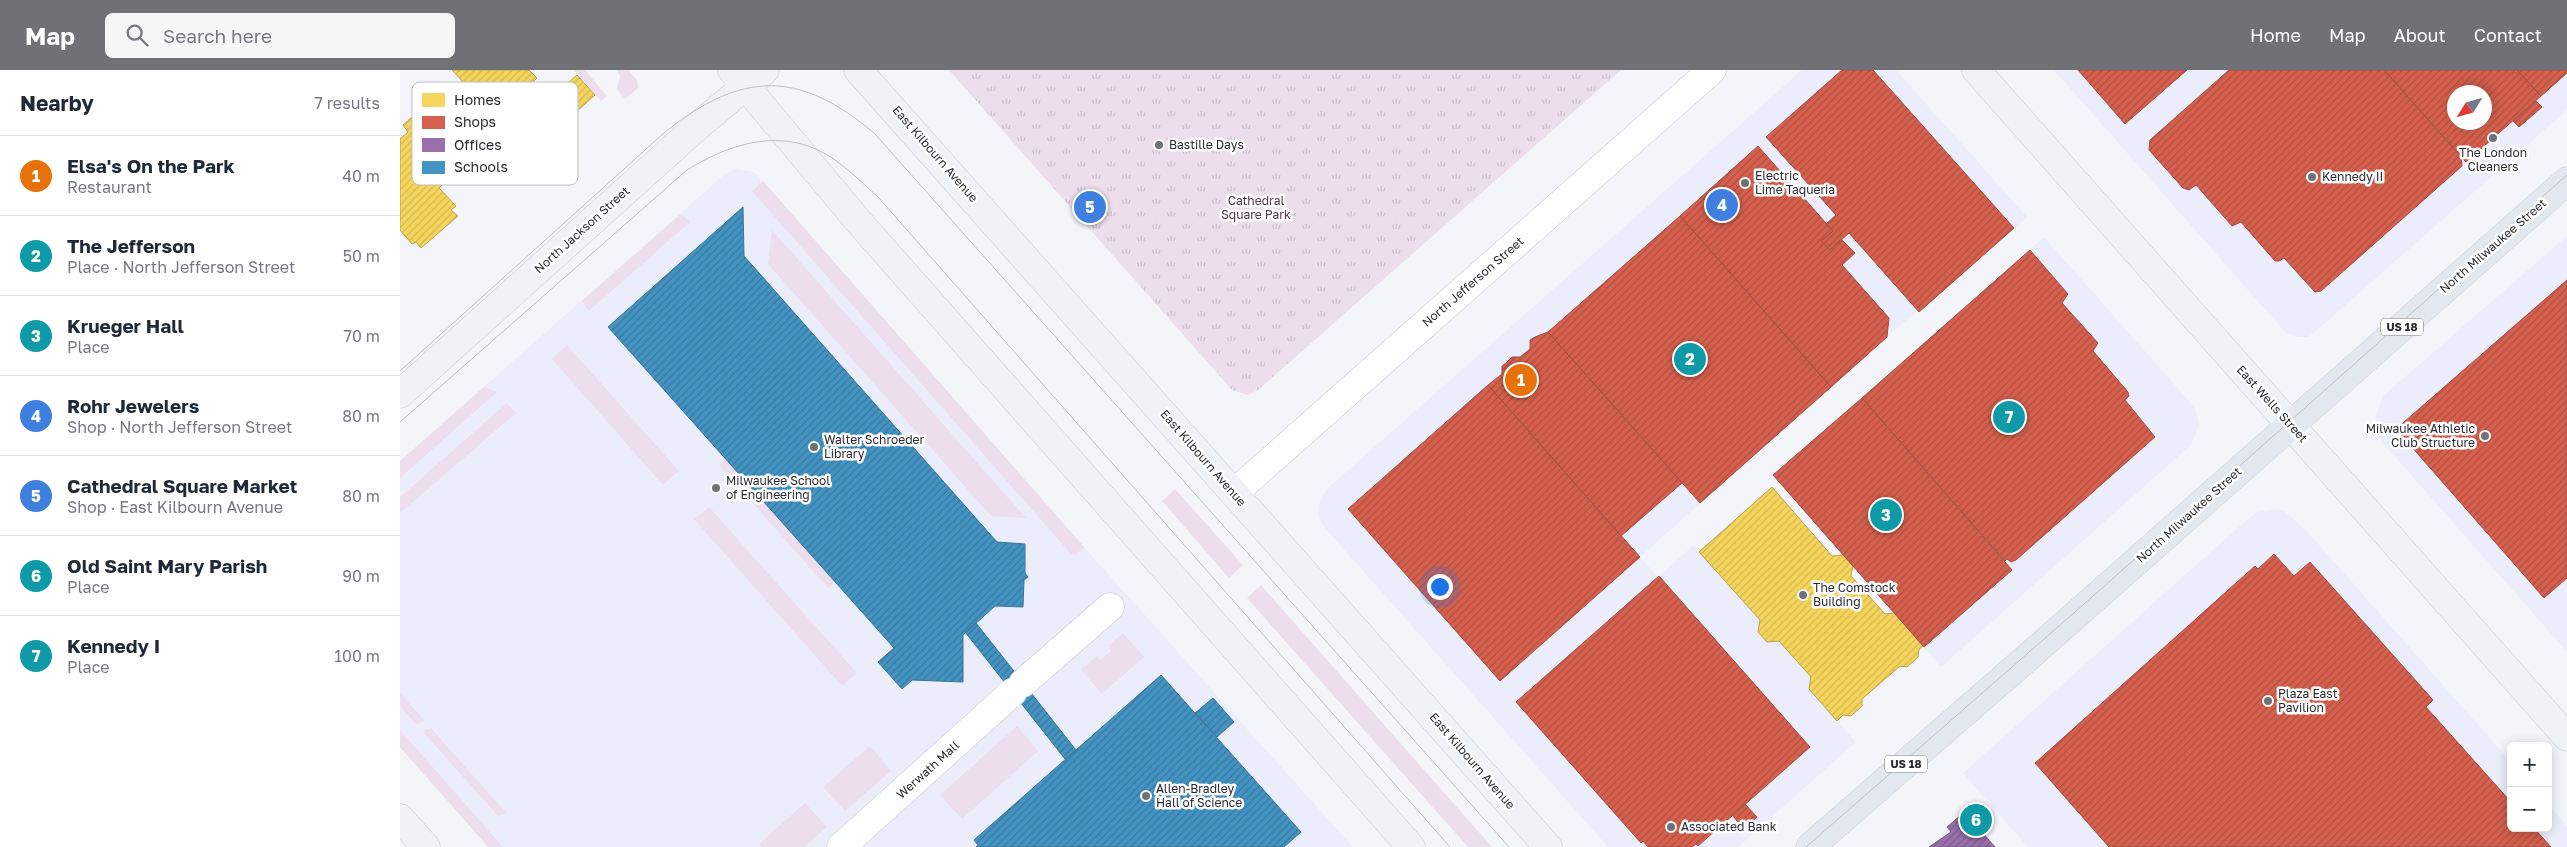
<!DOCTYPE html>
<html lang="en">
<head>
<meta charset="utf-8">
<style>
  :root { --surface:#fff; --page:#f6f6f7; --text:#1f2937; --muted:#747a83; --line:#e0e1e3; --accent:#707177 }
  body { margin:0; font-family:"Golos Text",sans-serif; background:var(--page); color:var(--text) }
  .controls { position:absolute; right:15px; bottom:15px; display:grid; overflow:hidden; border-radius:8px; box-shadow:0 2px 12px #0003 }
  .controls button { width:45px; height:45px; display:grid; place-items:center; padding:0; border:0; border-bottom:1px solid var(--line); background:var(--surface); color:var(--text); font:25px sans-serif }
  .compass { position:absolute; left:2047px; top:15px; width:45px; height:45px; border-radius:50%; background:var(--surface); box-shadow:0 2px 12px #0003; rotate:233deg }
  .you { position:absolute; left:1039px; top:516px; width:18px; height:18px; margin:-12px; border:4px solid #fff; border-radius:50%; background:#1a73e8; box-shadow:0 0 0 8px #1a73e833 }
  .badge { display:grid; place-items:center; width:32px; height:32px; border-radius:50%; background:var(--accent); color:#fff; font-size:16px; font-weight:700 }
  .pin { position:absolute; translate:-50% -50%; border:2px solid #fff; box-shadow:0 1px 5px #0006 }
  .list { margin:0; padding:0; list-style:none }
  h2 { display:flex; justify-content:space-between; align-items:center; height:65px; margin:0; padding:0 20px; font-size:21px }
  h2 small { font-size:16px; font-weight:400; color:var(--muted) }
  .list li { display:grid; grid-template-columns:32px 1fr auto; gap:15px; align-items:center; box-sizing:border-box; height:80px; padding:0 20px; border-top:1px solid var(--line) }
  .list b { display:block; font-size:19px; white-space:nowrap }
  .list p { margin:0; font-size:16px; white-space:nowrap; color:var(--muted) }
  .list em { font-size:16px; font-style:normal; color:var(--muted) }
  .icon { flex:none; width:28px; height:28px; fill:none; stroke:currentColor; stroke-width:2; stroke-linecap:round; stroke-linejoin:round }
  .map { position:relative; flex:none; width:2167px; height:777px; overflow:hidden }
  header { display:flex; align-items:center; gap:30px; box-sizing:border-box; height:70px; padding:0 25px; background:var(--accent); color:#fff }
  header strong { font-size:24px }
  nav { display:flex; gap:28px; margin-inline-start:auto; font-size:18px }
  .search { width:350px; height:45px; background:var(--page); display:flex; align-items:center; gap:12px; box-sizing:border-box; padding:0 18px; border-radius:8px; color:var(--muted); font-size:19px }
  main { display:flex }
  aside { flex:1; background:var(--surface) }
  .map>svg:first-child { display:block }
</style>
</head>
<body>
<header>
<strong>Map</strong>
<div class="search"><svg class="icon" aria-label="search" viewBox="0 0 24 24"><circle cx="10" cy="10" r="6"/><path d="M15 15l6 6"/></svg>Search here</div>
<nav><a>Home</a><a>Map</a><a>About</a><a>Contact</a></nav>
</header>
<main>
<aside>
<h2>Nearby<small>7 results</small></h2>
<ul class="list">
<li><span class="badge" style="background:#e8710a">1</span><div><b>Elsa's On the Park</b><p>Restaurant</p></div><em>40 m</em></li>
<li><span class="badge" style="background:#0f9aa8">2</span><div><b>The Jefferson</b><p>Place · North Jefferson Street</p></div><em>50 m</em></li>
<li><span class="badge" style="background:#0f9aa8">3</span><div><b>Krueger Hall</b><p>Place</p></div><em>70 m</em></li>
<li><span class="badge" style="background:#3f7fe0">4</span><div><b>Rohr Jewelers</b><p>Shop · North Jefferson Street</p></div><em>80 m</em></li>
<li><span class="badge" style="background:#3f7fe0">5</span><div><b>Cathedral Square Market</b><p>Shop · East Kilbourn Avenue</p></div><em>80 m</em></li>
<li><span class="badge" style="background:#0f9aa8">6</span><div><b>Old Saint Mary Parish</b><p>Place</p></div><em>90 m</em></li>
<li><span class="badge" style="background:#0f9aa8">7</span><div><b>Kennedy I</b><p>Place</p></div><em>100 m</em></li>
</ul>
</aside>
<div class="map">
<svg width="2167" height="777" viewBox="0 0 2167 777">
  <defs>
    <pattern id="park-tufts" width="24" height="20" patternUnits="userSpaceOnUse" patternTransform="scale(1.25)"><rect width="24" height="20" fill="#ecdeec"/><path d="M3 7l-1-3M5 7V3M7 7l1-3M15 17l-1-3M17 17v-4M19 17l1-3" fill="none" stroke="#cabfcb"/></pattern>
    <pattern id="homes-hatch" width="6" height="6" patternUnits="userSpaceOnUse" patternTransform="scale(1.25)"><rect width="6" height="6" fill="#f6d55c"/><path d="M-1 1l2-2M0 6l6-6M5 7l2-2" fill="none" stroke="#d3b750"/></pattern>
    <pattern id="shops-hatch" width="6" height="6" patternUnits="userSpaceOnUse" patternTransform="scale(1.25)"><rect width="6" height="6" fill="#d6604d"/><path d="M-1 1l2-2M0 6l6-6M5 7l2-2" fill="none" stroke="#ae4f41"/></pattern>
    <pattern id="offices-hatch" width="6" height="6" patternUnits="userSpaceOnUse" patternTransform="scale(1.25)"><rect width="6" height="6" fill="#9970ab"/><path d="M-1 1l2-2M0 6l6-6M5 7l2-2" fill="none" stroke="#7d5c8c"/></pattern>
    <pattern id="schools-hatch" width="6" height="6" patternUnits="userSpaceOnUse" patternTransform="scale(1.25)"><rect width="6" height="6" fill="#4393c3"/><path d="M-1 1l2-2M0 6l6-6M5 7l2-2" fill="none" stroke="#38789f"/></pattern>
  </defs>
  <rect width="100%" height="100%" fill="#f4f5fa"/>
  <path fill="#ebedfb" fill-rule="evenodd" d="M1402,0h94l131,147 -140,120 -247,220 18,20 36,-32 66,75 -2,12 9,10 12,-1 32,36 -2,12 47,53 -118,105h-130l-284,-320 -5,-9 -1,-10 3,-11 8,-10z
    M1654,0h513v40l-251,221 -8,6h-10l-13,-5zM2054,22h30v30h-30z
    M336,99l18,3 9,9 328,374 262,292h-864l-89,-100v-286l326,-288z
    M2167,166v416l-184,-209 -7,-19v-10l7,-18z
    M1644,167l146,165 6,9 3,14 -8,20 -250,222 -168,-192z
    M1876,439l8,2 21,18 206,233v66h37v-24l19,22v21h-539l-48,-54 -17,-20 287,-256 8,-5z"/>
  <path fill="#ecdeec" d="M174,0h11l22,26 -6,5z
    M217,0h11l9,10 1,8 -13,11 -8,-10 3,-12z
    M363,111l293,334 28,32 -9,8 -4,-1 -319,-363z
    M281,144l9,8 -101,89 -7,-10z
    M372,160l254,288 -35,-2 -223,-252z
    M167,275l112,126 -16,14 -111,-126z
    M84,317l13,5 -97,86v-17z
    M107,333l9,10 -116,100v-16z
    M326,389l109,123 -7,6 -109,-123z
    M775,419l68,76 -14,13 -67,-77z
    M309,437l148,166 -15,13 -148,-167z
    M861,515l231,262h-24l-221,-249z
    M723,563l21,24 -42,37 -21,-24 16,-14 3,4 11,-9 -3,-5z
    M0,623l25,28 -9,3 -16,-18z
    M617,656l21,25 -76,68 -22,-24z
    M31,658l75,85 -8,3 -74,-83 1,-3z
    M0,660l103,117h-15l-88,-100z
    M470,676l21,25 -46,40 -22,-24z
    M405,733l22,24 -22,20h-43l-3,-3z"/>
  <path fill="url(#park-tufts)" d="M549,0h672l-363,320 -10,5 -16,-5z"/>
  <path fill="url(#homes-hatch)" stroke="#b8a24f" d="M52,0h77l8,8 -20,19 26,33 -5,4 5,6 -36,33 -5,-7 -4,3 -17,-19 -8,8 3,4 -9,8 -14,13 -4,-4 -10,9 17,18 -5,4 7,6 -37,32 -5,-6 -4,2 -12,-14v-91l8,-7 -5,-7 23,-20 6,6 32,-28z
    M177,5l18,20 -19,17 -17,-21z
    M1372,417l60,69 11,-1 10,11 -2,10 34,38 10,-1 28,33 -4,3 -1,8 -11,10 -7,-1 -38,33v7l-11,10 -8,-1 -6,6 -28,-32 2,-12 -32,-36 -12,1 -9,-10 2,-12 -61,-68z"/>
  <path fill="url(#shops-hatch)" stroke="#a25045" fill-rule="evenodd" d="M1442,0h31l141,158 -95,84 -70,-79 -19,17 -9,-9 12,-10 -7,-7 10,-9 -70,-78z
    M1678,0h109l-62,54z
    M1829,0h155l77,87 1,9 -141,125 -6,1 -31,-34 -5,3h-4l-34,-39 -9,4 -36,-41 -7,5 -6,-2 -34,-38 1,-10z
    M1984,0h133l24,26 -75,66zM2054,22h30v30h-30z
    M2117,0h50v3l-26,23z
    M2136,31l6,6 -23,20 -6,-6z
    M1358,76l75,85 -12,10 9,9 11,-11 14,14 -13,12 47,53 -2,19 -56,50 -151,-171z
    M1280,146l151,171 -131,116 -152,-171z
    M1630,180l38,44 -6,9 36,40 -5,8 35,41 1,4 -4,4 30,37 -139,123 -5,2 -4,-3 -2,2 -143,-163z
    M2167,210v298l-23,20 -148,-169z
    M1148,262l134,151 -61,53 -133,-151 14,-11v-8l4,-3 6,-6h8l10,-8v-9l5,-3z
    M1088,315l152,172 -140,124 -152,-172z
    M1462,328l150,172 -88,77 -151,-172z
    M1874,484l20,22 16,-14 123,138 -7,7 85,95v26h23l17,19h-442l-74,-84 220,-197 3,3z
    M1259,506l151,171 -112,99 -2,-2 -4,3h-44l-5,-6 -2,2 -125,-141z
    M1345,734l12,13 -13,12 -12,-14z"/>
  <path fill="url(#offices-hatch)" stroke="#775b86" d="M1561,745l3,4 4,-3 27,31h-66l22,-15 -4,-5z"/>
  <path fill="url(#schools-hatch)" stroke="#3b7497" d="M343,137l1,49 253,286 28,2v29l3,4 -4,3 -1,27 -28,-1 -32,29v47l-51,-2 -10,9 -24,-27 16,-14 -286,-321z
    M576,553l100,127 -11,9 -100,-127z
    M761,605l140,157 -17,15h-308l2,-2 -4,-5z
    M813,628l21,24 -17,15 -22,-24z"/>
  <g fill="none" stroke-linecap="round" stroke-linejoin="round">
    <g stroke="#c9cacf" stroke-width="29">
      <path id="street" d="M834,423l478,-423
        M623,613l87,-76
        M441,777l172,-155"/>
    </g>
    <g stroke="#c9cacf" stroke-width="29">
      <path id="secondary" d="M332,0l127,152 552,625
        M458,0l690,777
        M1576,0l591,667
        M0,324l299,-269 66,-55
        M0,748l26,29"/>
    </g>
    <g stroke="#d0d0d4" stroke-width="29">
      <path id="primary" d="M1410,777l217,-189 540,-477"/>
    </g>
    <use href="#street" stroke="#fdfefe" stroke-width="28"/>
    <use href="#secondary" stroke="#eff3f7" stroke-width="28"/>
    <use href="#primary" stroke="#e1e8f0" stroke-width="28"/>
    <path stroke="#bfc0c2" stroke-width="1" d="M0,301l265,-239c78,-62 135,-62 210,2l634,713
      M0,352l287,-252c39,-24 86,-41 131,-20 23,11 42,31 60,47l572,650
      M1406,777l277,-242 484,-430"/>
  </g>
  <g fill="#707177" stroke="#fff" stroke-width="2">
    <circle cx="2093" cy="68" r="5"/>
    <circle cx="759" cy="75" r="5"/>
    <circle cx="1912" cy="107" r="5"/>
    <circle cx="1345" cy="113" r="5"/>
    <circle cx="2085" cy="366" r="5"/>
    <circle cx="414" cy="377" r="5"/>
    <circle cx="316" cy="418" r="5"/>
    <circle cx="1403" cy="525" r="5"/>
    <circle cx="1868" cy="631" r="5"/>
    <circle cx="746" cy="726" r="5"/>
    <circle cx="1271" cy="757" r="5"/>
  </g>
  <g text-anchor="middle" stroke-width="5" stroke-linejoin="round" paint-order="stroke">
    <g fill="#fff" stroke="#696a6f" stroke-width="1">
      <rect x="1981" y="248.5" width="42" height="17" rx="4"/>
      <rect x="1485" y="685.5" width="42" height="17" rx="4"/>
    </g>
    <g font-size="11" font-weight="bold" fill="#292a31">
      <text x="2002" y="261">US 18</text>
      <text x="1506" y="698">US 18</text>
    </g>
    <g font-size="12" fill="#292a31" stroke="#fff" text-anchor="start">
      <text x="769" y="79">Bastille Days</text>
      <text x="2093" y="87" text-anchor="middle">The London<tspan x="2093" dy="14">Cleaners</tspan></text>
      <text x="1355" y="110">Electric<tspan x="1355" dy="14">Lime Taqueria</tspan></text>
      <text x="1922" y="111">Kennedy II</text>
      <text x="2075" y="363" text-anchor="end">Milwaukee Athletic<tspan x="2075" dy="14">Club Structure</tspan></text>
      <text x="424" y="374">Walter Schroeder<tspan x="424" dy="14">Library</tspan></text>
      <text x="326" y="415">Milwaukee School<tspan x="326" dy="14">of Engineering</tspan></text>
      <text x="1413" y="522">The Comstock<tspan x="1413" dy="14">Building</tspan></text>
      <text x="1878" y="628">Plaza East<tspan x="1878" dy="14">Pavilion</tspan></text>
      <text x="756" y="723">Allen-Bradley<tspan x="756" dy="14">Hall of Science</tspan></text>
      <text x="1281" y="761">Associated Bank</text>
    </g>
    <g font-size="12" fill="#292a31" stroke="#fff">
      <text transform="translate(535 84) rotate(49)" y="4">East Kilbourn Avenue</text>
      <text transform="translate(182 160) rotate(-42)" y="4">North Jackson Street</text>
      <text transform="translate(2093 176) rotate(-41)" y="4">North Milwaukee Street</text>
      <text transform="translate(1073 212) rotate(-41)" y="4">North Jefferson Street</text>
      <text transform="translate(1872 334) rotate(48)" y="4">East Wells Street</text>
      <text transform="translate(803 388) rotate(49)" y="4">East Kilbourn Avenue</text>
      <text transform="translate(1789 445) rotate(-42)" y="4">North Milwaukee Street</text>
      <text transform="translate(1072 691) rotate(49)" y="4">East Kilbourn Avenue</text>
      <text transform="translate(528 700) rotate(-42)" y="4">Werwath Mall</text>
    </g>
    <g font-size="12" fill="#583353" stroke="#fff">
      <text x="856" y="135">Cathedral<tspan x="856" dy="14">Square Park</tspan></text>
    </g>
  </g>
  <rect x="12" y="12" width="166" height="103" rx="8" fill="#fff" stroke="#bfbfc1" stroke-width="1"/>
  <rect x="22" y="23" width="23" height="14" fill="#f6d55c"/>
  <rect x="22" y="46" width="23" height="13" fill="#d6604d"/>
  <rect x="22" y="68" width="23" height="14" fill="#9970ab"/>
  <rect x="22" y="91" width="23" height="13" fill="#4393c3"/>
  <g font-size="14" fill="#292a31">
    <text x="54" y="35">Homes</text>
    <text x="54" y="57">Shops</text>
    <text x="54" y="80">Offices</text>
    <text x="54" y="102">Schools</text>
  </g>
</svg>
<div class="controls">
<button>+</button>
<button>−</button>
</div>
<svg class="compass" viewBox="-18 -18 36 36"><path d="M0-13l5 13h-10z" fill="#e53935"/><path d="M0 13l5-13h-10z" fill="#747a83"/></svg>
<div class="you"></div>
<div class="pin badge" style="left:1121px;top:310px;background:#e8710a">1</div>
<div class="pin badge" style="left:1290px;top:289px;background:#0f9aa8">2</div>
<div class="pin badge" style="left:1486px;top:445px;background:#0f9aa8">3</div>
<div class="pin badge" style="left:1322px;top:135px;background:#3f7fe0">4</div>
<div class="pin badge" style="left:690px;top:137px;background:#3f7fe0">5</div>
<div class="pin badge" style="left:1576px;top:750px;background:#0f9aa8">6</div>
<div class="pin badge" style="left:1609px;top:347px;background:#0f9aa8">7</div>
</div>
</main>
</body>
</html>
